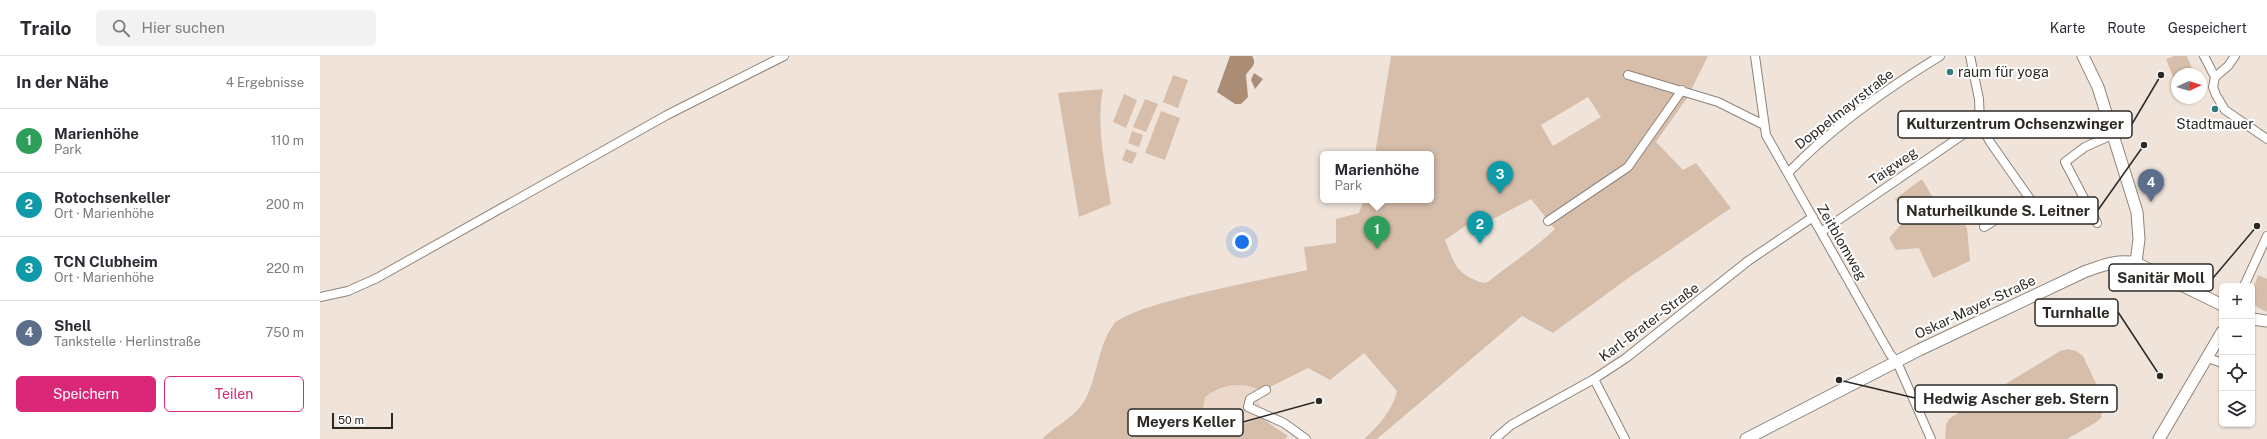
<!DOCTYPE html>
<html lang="de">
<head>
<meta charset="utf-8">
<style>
  :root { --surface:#fff; --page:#f2f2f3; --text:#2b2b33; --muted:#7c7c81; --line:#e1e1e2; --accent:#db2777 }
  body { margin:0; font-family:"Public Sans",sans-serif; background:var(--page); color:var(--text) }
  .controls { position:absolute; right:12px; bottom:12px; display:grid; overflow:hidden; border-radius:6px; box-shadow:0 1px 3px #0004 }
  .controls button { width:36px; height:36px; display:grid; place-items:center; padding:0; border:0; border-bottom:1px solid var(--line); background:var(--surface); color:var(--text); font:20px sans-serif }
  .compass { position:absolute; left:1851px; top:12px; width:36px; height:36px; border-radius:50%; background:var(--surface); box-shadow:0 1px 3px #0004; rotate:86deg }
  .scale { position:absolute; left:12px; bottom:10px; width:61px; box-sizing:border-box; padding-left:4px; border:2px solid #2c2824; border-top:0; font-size:11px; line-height:14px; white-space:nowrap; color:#2c2824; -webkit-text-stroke:3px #fff; paint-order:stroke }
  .you { position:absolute; left:922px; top:186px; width:14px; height:14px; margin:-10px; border:3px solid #fff; border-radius:50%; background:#1a73e8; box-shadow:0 0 0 6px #1a73e833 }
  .badge { display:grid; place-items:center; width:26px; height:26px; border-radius:50%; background:var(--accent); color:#fff; font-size:13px; font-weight:700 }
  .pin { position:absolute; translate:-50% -33px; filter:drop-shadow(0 1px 2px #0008) }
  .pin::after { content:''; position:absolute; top:21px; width:14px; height:12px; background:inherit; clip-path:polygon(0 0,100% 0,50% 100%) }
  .popup { position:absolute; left:1000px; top:95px; width:114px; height:52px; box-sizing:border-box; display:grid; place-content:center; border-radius:6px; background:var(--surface); filter:drop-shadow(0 1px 3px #0005); font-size:13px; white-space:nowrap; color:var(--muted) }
  .popup b { font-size:15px; color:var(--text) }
  .popup::after { content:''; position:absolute; left:50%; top:100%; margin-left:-8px; border:8px solid transparent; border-top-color:var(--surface) }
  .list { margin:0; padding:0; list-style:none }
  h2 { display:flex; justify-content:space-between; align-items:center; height:52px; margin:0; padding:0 16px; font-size:17px }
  h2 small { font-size:13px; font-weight:400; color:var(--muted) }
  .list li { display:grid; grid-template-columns:26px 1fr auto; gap:12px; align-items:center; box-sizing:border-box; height:64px; padding:0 16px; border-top:1px solid var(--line) }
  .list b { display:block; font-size:15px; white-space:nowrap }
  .list p { margin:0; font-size:13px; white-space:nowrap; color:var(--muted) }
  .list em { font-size:13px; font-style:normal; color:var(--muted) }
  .actions { display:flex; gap:8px; padding:12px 16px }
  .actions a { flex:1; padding:9px 0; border:1px solid var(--accent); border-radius:6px; text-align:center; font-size:14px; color:var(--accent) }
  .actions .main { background:var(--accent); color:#fff }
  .icon { flex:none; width:22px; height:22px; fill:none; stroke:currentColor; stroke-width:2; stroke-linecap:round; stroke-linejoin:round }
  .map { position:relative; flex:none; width:1947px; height:383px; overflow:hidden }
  header { display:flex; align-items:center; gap:24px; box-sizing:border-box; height:56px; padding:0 20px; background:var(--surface); border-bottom:1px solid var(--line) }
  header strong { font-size:19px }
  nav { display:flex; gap:22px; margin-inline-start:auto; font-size:14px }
  .search { width:280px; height:36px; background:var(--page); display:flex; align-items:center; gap:10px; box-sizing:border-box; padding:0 14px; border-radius:6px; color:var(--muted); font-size:15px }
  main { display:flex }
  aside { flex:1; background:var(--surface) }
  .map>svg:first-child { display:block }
</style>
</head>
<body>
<header>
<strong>Trailo</strong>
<div class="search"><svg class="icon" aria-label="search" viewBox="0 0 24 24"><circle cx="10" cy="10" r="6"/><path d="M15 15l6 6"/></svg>Hier suchen</div>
<nav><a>Karte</a><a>Route</a><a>Gespeichert</a></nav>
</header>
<main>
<aside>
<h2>In der Nähe<small>4 Ergebnisse</small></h2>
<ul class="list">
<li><span class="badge" style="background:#2e9e5b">1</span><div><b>Marienhöhe</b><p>Park</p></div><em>110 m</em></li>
<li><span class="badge" style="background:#0f9aa8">2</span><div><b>Rotochsenkeller</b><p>Ort · Marienhöhe</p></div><em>200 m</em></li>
<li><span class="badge" style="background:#0f9aa8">3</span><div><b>TCN Clubheim</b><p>Ort · Marienhöhe</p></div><em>220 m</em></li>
<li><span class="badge" style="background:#5c6f8a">4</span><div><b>Shell</b><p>Tankstelle · Herlinstraße</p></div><em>750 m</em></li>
</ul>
<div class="actions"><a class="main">Speichern</a><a>Teilen</a></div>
</aside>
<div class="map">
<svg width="1947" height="383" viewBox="0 0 1947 383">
  <rect width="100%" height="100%" fill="#f0e4da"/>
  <path fill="#ebd8ca" d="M917,328l21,5 3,29 -50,17 -10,-17 4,-21 6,-5z"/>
  <path fill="#d6beab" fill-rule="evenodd" d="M1071,0h317l-21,42 -31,44 27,28 13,-7 35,45 -104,71 -74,54 -31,-17 -145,123h-13c15,-14 28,-28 33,-48l-33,-38 -34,27 -22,-12 -46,23c-20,-10 -39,-7 -57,6l-4,21 10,17 50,-17 27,18 -3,3h-243c14,-14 34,-22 44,-41 11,-21 13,-55 28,-74 18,-21 159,-46 193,-54l-3,-23 32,-4v-24l23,-6 5,-13h67v-46h-56zM1268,41l13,20 -48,29 -12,-21zM1211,143l24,30c-21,20 -45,35 -67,53 -6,2 -10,-1 -15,-3 -18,-7 -21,-22 -28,-39l40,-28 8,7z
    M1854,0h13l7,18h-17v13l-11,-28z
    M853,19l15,5 -10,28 -15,-6z
    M783,33c-7,37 2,78 8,115l-32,13 -21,-124z
    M804,38l13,6 -11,28 -13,-6z
    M825,43l13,5 -12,28 -13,-5z
    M841,55l19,7 -15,42 -20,-7z
    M812,75l11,4 -4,12 -11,-4z
    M806,93l11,4 -5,11 -10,-4z
    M1602,123l20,34 12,-8 13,23 3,33 -37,17 -14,-30 -23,2 -7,-12 17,-19 -11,-20z
    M1938,219l9,4v33c-22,-8 -15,-19 -9,-37z
    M1748,293l8,2 7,5 17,36 2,20 -1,6 -6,5 -28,16h-122l1,-15 4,-6 110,-67z"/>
  <path fill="#ab8d76" d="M910,0h22c6,9 -2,12 -6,19l2,22 -7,7h-6l-18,-12z
    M934,17l9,6 -8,10 -4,-9z"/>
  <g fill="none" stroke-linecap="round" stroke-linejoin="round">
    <g stroke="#8e837a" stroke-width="10">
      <path id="minor" d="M1435,0l11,79 124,219 7,8 34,77
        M1884,0l11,21 -2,10 3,8 9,15 42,29
        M1308,19l90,27 46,23
        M1895,21l13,-11 7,-10
        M1660,67l10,19 40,57 -46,28
        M1468,117c43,-45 98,-84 152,-117
        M1228,165l80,-54 54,-77
        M1777,167l-32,-61 20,-15 27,-12
        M1501,176l159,-109 -1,-24 -9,-43
        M1924,230l23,-50
        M0,241l28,-6 29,-13 290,-163 117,-59
        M1888,302l14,5
        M1274,323l31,60
        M946,334l-16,9 -2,8 36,16 22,16
        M1175,383l16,-14 83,-46 32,-21 122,-97 65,-44"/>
    </g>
    <g stroke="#8e837a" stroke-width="13">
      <path id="major" d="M1763,0l15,31 39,125 2,27 -3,24
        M1932,263l15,2
        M1426,383l173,-89 165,-78c17,-6 33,-13 52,-9l86,42
        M1839,383l63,-107"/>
    </g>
    <use href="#minor" stroke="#fff" stroke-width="8"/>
    <use href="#major" stroke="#fff" stroke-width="11"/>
  </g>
  <g fill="#317a81" stroke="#fff" stroke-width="1.5">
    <circle cx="1630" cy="16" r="4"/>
    <circle cx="1895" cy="53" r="4"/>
  </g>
  <g text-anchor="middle" stroke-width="4" stroke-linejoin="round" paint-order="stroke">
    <g font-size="14" fill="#2c2824" stroke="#fff" text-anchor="start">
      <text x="1638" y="21">raum für yoga</text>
      <text x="1895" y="73" text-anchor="middle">Stadtmauer</text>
    </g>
    <g font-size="14" fill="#2c2824" stroke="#fff">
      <text transform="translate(1524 53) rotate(-38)" y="5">Doppelmayrstraße</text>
      <text transform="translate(1573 110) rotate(-35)" y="5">Taigweg</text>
      <text transform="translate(1522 186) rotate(60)" y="5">Zeitblomweg</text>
      <text transform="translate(1655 251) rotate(-25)" y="5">Oskar-Mayer-Straße</text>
      <text transform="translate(1329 266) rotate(-37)" y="5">Karl-Brater-Straße</text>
    </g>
  </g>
  <path fill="none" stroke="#2c2824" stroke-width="1.5" d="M1841 19L1812 68M1824 89L1778 154M1937 170L1893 222M1840 320L1798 256M1519 324L1595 342M999 345L923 366"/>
  <g fill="#2c2824" stroke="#fff" stroke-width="1.5">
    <circle cx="1841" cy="19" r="4"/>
    <circle cx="1824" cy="89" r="4"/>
    <circle cx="1937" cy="170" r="4"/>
    <circle cx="1840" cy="320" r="4"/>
    <circle cx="1519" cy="324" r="4"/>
    <circle cx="999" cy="345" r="4"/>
  </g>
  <g fill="#fff" stroke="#2c2824" stroke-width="1.5">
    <rect x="1578" y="55" width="234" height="27" rx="4"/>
    <rect x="1578" y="141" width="200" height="27" rx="4"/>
    <rect x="1789" y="208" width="104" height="27" rx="4"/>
    <rect x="1715" y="243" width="83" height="27" rx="4"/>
    <rect x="1595" y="329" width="202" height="27" rx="4"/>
    <rect x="808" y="353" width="115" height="27" rx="4"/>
  </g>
  <g font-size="15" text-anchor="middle" font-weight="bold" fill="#2c2824">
    <text x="1695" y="73">Kulturzentrum Ochsenzwinger</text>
    <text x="1678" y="160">Naturheilkunde S. Leitner</text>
    <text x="1841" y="227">Sanitär Moll</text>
    <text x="1756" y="262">Turnhalle</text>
    <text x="1696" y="348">Hedwig Ascher geb. Stern</text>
    <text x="866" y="371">Meyers Keller</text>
  </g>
</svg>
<div class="controls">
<button>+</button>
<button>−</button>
<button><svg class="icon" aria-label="locate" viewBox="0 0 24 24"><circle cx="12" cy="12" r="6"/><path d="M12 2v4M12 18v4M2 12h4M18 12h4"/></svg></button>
<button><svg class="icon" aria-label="layers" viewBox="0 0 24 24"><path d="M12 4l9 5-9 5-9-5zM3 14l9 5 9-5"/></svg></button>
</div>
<svg class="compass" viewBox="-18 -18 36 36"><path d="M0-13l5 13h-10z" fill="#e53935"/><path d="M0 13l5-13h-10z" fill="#7c7c81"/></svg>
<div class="scale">50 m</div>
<div class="you"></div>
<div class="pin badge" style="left:1057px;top:193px;background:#2e9e5b">1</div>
<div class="popup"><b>Marienhöhe</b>Park</div>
<div class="pin badge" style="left:1160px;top:188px;background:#0f9aa8">2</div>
<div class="pin badge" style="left:1180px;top:138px;background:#0f9aa8">3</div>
<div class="pin badge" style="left:1831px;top:146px;background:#5c6f8a">4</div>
</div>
</main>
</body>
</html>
